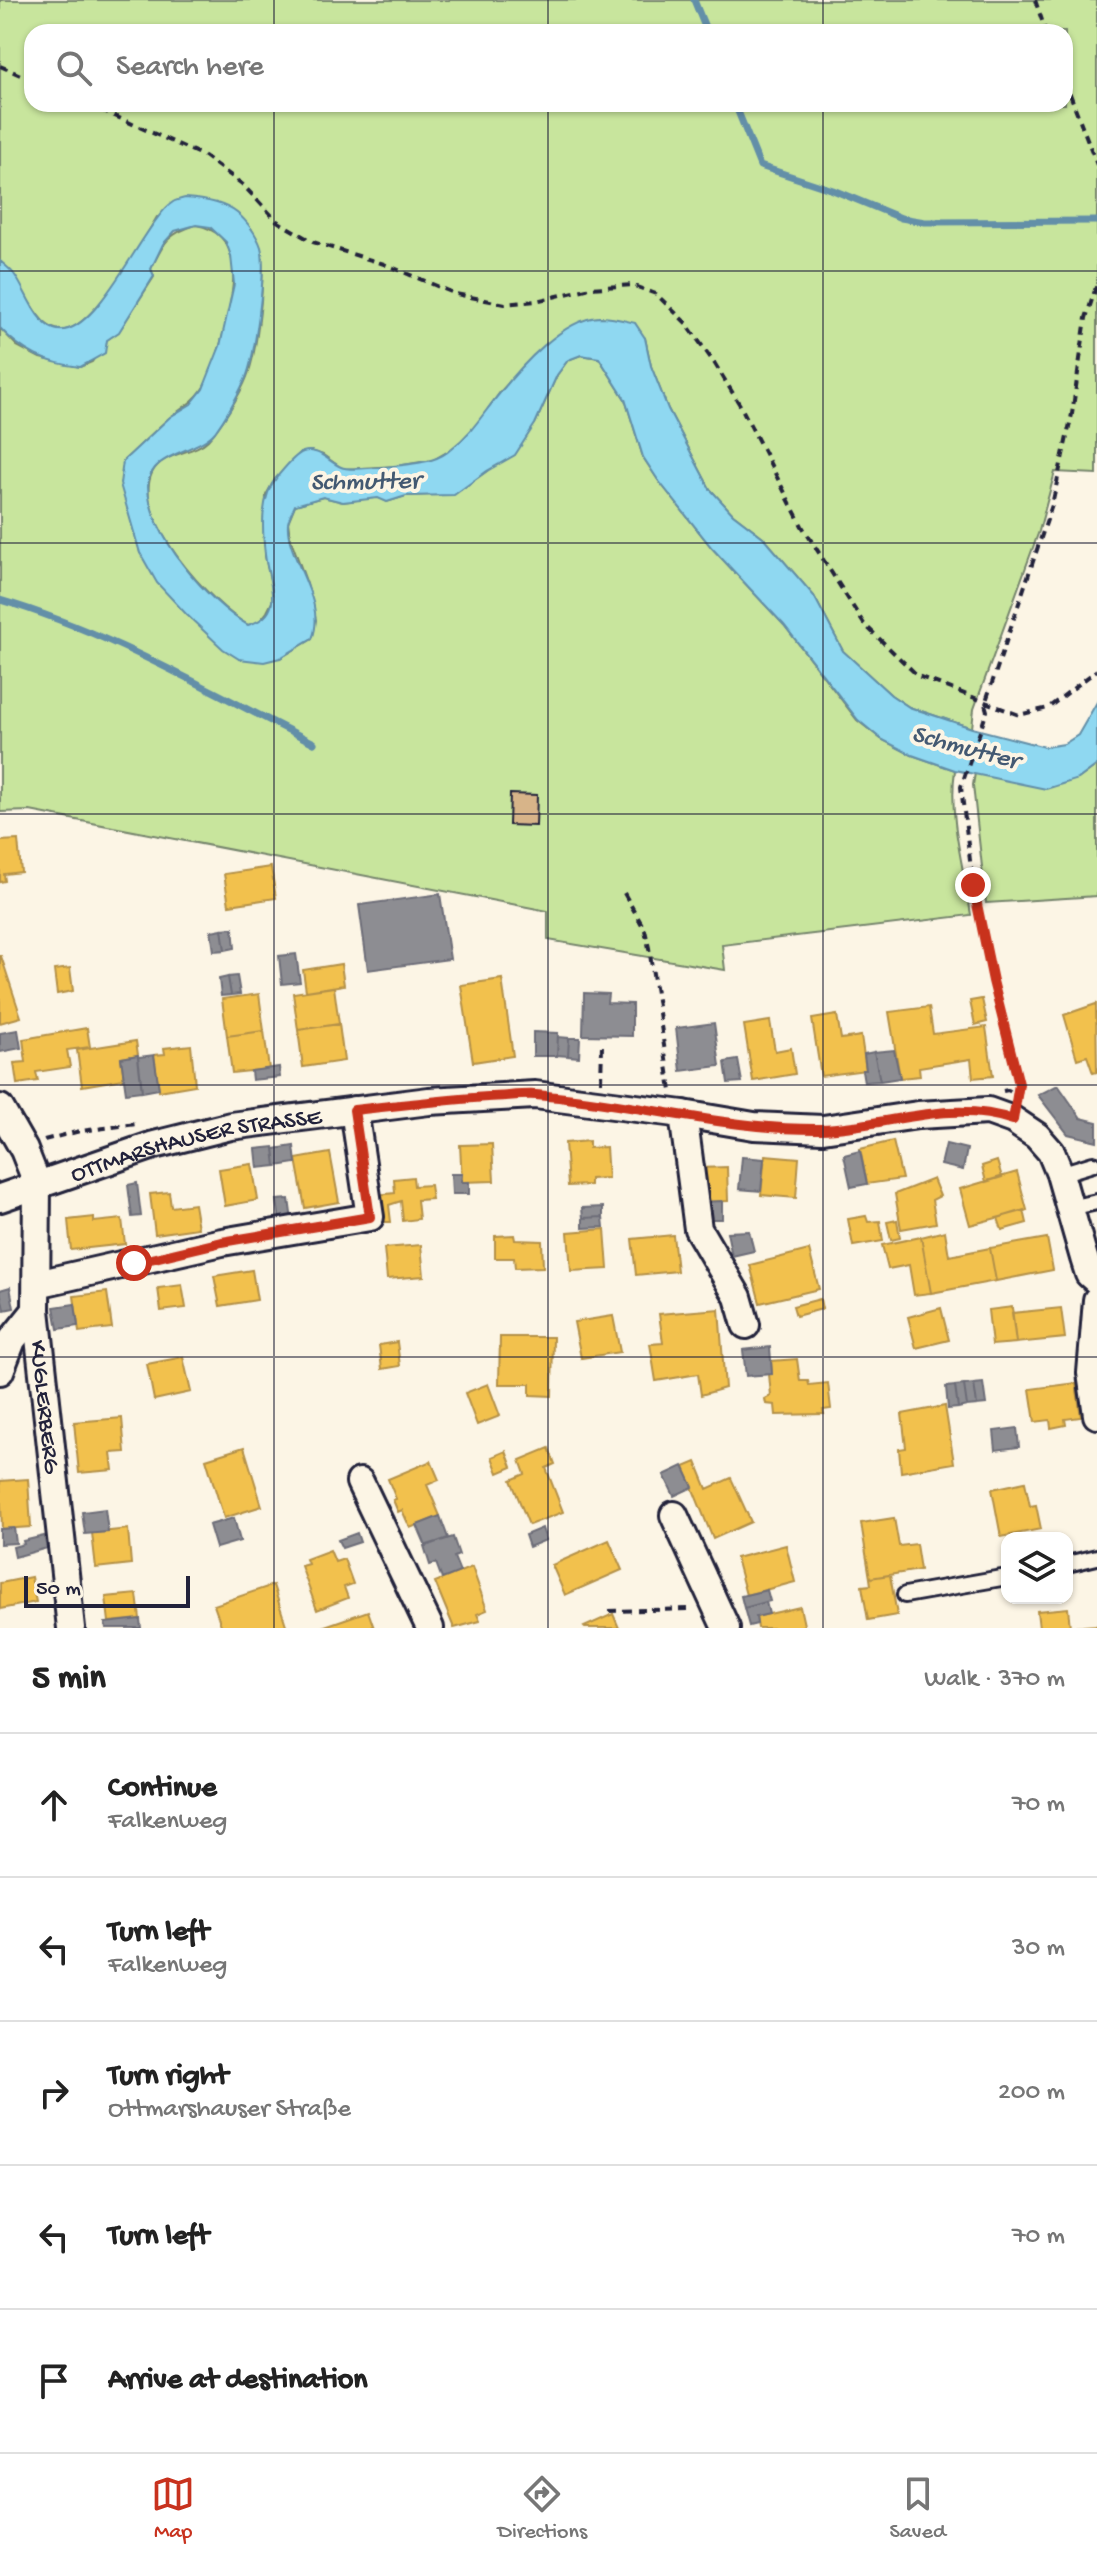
<!DOCTYPE html>
<html lang="en">
<head>
<meta charset="utf-8">
<style>
  :root { --surface:#fff; --page:#f2f2f2; --text:#222; --muted:#767676; --line:#e0e0e0; --accent:#c8321e }
  body { margin:0; font-family:"Gochi Hand",sans-serif; background:var(--page); color:var(--text) }
  .controls { position:absolute; right:24px; bottom:24px; display:grid; overflow:hidden; border-radius:16px; box-shadow:0 2px 6px #0004 }
  .controls button { width:72px; height:72px; display:grid; place-items:center; padding:0; border:0; border-bottom:2px solid var(--line); background:var(--surface); color:var(--text); font:40px sans-serif }
  .scale { position:absolute; left:24px; bottom:20px; width:166px; box-sizing:border-box; padding-left:8px; border:4px solid #22223b; border-top:0; font-size:22px; line-height:28px; white-space:nowrap; color:#22223b; -webkit-text-stroke:6px #fcf5e5; paint-order:stroke }
  .stop { position:absolute; width:24px; height:24px; margin:-18px; border:6px solid #c8321e; border-radius:50%; background:#fff }
  .stop.end { background:#c8321e; border-color:#fff; box-shadow:0 2px 8px #0008 }
  .list { margin:0; padding:0; list-style:none }
  h2 { display:flex; justify-content:space-between; align-items:center; height:104px; margin:0; padding:0 32px; font-size:34px }
  h2 small { font-size:26px; font-weight:400; color:var(--muted) }
  .list li { display:grid; grid-template-columns:52px 1fr auto; gap:24px; align-items:center; box-sizing:border-box; height:144px; padding:0 32px; border-top:2px solid var(--line) }
  .list b { display:block; font-size:30px; white-space:nowrap }
  .list p { margin:0; font-size:26px; white-space:nowrap; color:var(--muted) }
  .list em { font-size:26px; font-style:normal; color:var(--muted) }
  .icon { flex:none; width:44px; height:44px; fill:none; stroke:currentColor; stroke-width:2; stroke-linecap:round; stroke-linejoin:round }
  .map { position:relative; flex:none; width:1097px; height:1628px; overflow:hidden }
  .search { position:absolute; background:var(--surface); box-shadow:0 2px 6px #0004; left:24px; right:24px; top:24px; height:88px; display:flex; align-items:center; gap:20px; box-sizing:border-box; padding:0 28px; border-radius:24px; color:var(--muted); font-size:30px }
  .sheet { height:824px; background:var(--surface) }
  nav { display:flex; justify-content:space-around; align-items:center; box-sizing:border-box; height:112px; border-top:2px solid var(--line); background:var(--surface); font-size:22px; color:var(--muted) }
  nav a { display:grid; justify-items:center; gap:4px }
  nav .on { color:var(--accent) }
  .map>svg:first-child { display:block }
</style>
</head>
<body>
<div class="map">
<svg width="1097" height="1628" viewBox="0 0 1097 1628">
  <rect width="100%" height="100%" fill="#fcf5e5"/>
  <filter id="ink" filterUnits="userSpaceOnUse"><feTurbulence type="fractalNoise" baseFrequency=".0125" numOctaves="2"/><feDisplacementMap in="SourceGraphic" scale="16" xChannelSelector="R" yChannelSelector="G"/><feConvolveMatrix kernelMatrix="1 2 1 2 8 2 1 2 1" color-interpolation-filters="sRGB"/></filter>
  <g filter="url(#ink)">
    <path fill="#c8e59d" stroke="#75846c" stroke-width="2" fill-rule="evenodd" d="M0,0h1097v474l-42,-2 -16,59 -65,178 -2,19 -63,-21 -18,-12 -48,-44 -29,-55 -51,-59 -30,-23 -23,-25 -42,-80 -17,-43 -6,-28 -111,17 -33,36 -29,40 -20,18 -19,11 -36,6 -54,3 -20,-14 -12,-4 -11,2 -25,26 -9,16 -1,61 9,42 -7,14 -8,10 -11,3c-36,-20 -117,-107 -96,-152 11,-22 41,-18 56,-33 13,-14 32,-45 39,-63 10,-25 19,-100 14,-127 -1,-7 -7,-15 -10,-22l-94,-11c-15,26 -62,108 -92,113 -8,1 -16,-3 -22,-9 -17,-18 -24,-43 -43,-60zM32,32h1033v72h-1033z
      M196,225c53,9 37,72 27,109 -5,19 -10,41 -22,57 -9,13 -21,18 -33,28 -15,13 -29,28 -45,42l17,92 140,105 32,-19 4,-19 -9,-36 -17,-47 -2,-15 7,-17 28,-8 20,5 35,-5 9,5 19,-6 48,-2 9,-6 24,-17 48,-47 22,-49 11,-15 13,-5 18,3 26,41 18,58 15,23 54,68 72,77 73,95 24,19 31,16 43,15c-7,46 9,98 16,145l-249,30 3,25 -177,-30v-29l-518,-100 -30,1v-484l17,18 23,12 40,9 12,-5 15,-22 12,-9 35,-54 -3,-8c13,-27 16,-35 45,-44z
      M1097,765v131l-111,7 -13,-118 2,-12 29,5 74,1z"/>
    <path fill="#8fd8f1" stroke="#638fa8" stroke-width="2" d="M185,198c17,1 38,4 52,15 10,8 20,22 24,34 6,23 -6,111 -16,133 -8,17 -19,37 -30,52 -17,21 -66,20 -67,54 0,47 61,118 100,139 40,-11 19,-45 17,-71 -3,-25 -5,-57 12,-77 6,-7 17,-22 26,-25 15,-5 26,10 38,15 10,5 77,-3 90,-7 7,-2 16,-7 21,-12 20,-15 32,-36 48,-55 21,-27 63,-74 99,-76 13,0 24,3 36,6l10,15 6,28 17,43 42,80 23,25 30,23 51,59 29,55 48,44 18,12 63,21 73,19 19,-3 14,-9 19,-33v63l-19,14 -32,10 -91,-19 -43,-15 -31,-16 -23,-19 -74,-95 -72,-77 -54,-68 -15,-23 -18,-58 -26,-41 -18,-3 -13,5 -11,15 -22,49 -20,31 -28,16 -33,24 -48,1 -19,6 -9,-4 -35,4 -20,-5 -28,8c-2,5 -6,12 -7,18 -3,34 40,77 24,116l-32,19 -16,4 -25,-3 -16,-10 -36,-34 -30,-32 -17,-30 -20,-69 3,-23 47,-44 21,-13 12,-15 17,-43 14,-62 -3,-28 -5,-14 -16,-15 -14,-2 -21,6 -12,13 -12,25 3,7 -35,56 -12,8 -2,13 -25,14c-34,-4 -57,-14 -80,-39v-67c5,4 10,8 14,13 12,16 20,47 40,55 41,15 90,-109 119,-127 1,-1 11,-4 12,-4z"/>
    <path fill="#f2c14e" stroke="#b49148" stroke-width="2" d="M18,840l3,32 -17,2 1,7 -5,1v-41z
      M271,867l5,31 -47,7 -5,-31z
      M1,956l20,61 -21,6v-67z
      M341,964l3,21 -38,6 -3,-21z
      M70,968l3,23 -16,3 -3,-24z
      M502,979l11,77 -40,6 -12,-77z
      M334,987l5,37 -41,6 -5,-37z
      M259,994l5,37 -37,5 -5,-37z
      M982,999l5,23 -12,3 -5,-24z
      M1096,1004l1,68 -4,1 -6,-17 -10,3 -13,-44z
      M929,1007l4,27 53,-7 7,49 -20,2 -2,-19 -52,8 1,9 -20,2 -11,-66z
      M837,1015l4,24 20,-3 5,34 -45,6 -9,-57z
      M770,1021l5,30 16,-3 4,26 -42,7 -9,-56z
      M339,1024l5,37 -41,6 -5,-37z
      M87,1028l3,19 -23,3 3,17 -34,5 2,9 -21,3 -3,-21 12,-1 -3,-23z
      M264,1031l5,38 -37,4 -5,-37z
      M136,1041l2,14 -17,3 3,21 -42,7 -5,-36z
      M191,1045l4,40 -36,6 -5,-36 11,-1 -1,-6z
      M589,1141v7l17,-1 2,31 -18,1v6l-22,1 -3,-43z
      M893,1141l9,38 -35,5 -7,-35z
      M492,1144l2,37 -32,1 -2,-37z
      M330,1153l9,49 -34,6 -9,-49z
      M765,1155l34,3 -3,40 -35,-3z
      M997,1161l5,16 -16,5 -4,-16z
      M252,1164l6,36 -33,6 -6,-37z
      M727,1167l1,34 -27,1 -1,-34z
      M1017,1172l10,38 -57,15 -10,-36z
      M413,1177l1,9 16,-1 2,14 -15,1 2,19 -16,2 -2,-20 -12,4 2,17h-12l-3,-27 19,-2 -1,-14z
      M933,1179l7,17 -8,4 4,23 -35,6 -6,-35z
      M169,1192l2,15 23,-3 4,24 -43,6 -5,-40z
      M1024,1210l3,13 -25,7 -4,-12z
      M866,1216l2,6 12,-1 3,20 -30,5 -5,-27z
      M94,1217v5l28,-3 3,25 -54,6 -3,-30z
      M897,1220l3,18 -9,2 -4,-18z
      M605,1229l3,40 -37,2 -3,-39z
      M945,1231l4,25 41,-8 6,33 -65,12 -10,-56z
      M514,1235l1,5 27,1 1,26 -28,1 -1,-10h-19v-22z
      M673,1235l4,36 -41,4 -4,-36z
      M921,1237l10,56 -17,2 -5,-30 -21,4 -6,-24z
      M1047,1238l6,32 -57,11 -6,-33z
      M421,1245l3,31 -37,3 -3,-31z
      M809,1250l10,39 -59,14 -10,-38z
      M252,1270l5,30 -37,6 -6,-30z
      M182,1285l4,23 -25,3 -3,-23z
      M107,1292l5,36 -33,4 -5,-36z
      M820,1299l2,10 -26,7 -3,-10z
      M1012,1307l4,36 -24,2 -4,-35z
      M941,1308l8,32 -33,8 -8,-31z
      M1061,1308l4,30 -49,5 -4,-30z
      M719,1309l6,79 -24,7 -3,-21 -42,7 -6,-37 13,-1 -4,-29z
      M613,1316l7,36 -39,6 -7,-36z
      M500,1337h53l-1,59 -22,-1v-11h-31z
      M397,1342l3,24 -18,3 -3,-24z
      M183,1357l8,35 -37,8 -7,-36z
      M797,1359l3,22h8l1,4 19,-2 3,26 -8,1 1,4 -48,1 -1,-10 -9,-1 -1,-5 6,-3 -2,-22h3l-1,-13z
      M1076,1383l5,34 -16,2 1,6 -15,3 -1,-8 -15,2 -5,-33z
      M488,1384l12,32 -23,9 -12,-32z
      M945,1406l9,57 -53,9 -2,-23 7,-1 -4,-34z
      M122,1418l3,34 -14,1 2,17 -34,3 -5,-51z
      M244,1447l18,59 -38,12 -18,-59z
      M549,1448l6,16 -9,4 17,44 -34,13 -18,-45 14,-6 -5,-14z
      M506,1451l6,16 -14,6 -6,-16z
      M431,1461l8,19 -12,5 13,31 -30,12 -8,-18 -4,2 -5,-12 3,-1 -8,-20z
      M696,1462l11,27 24,-11 20,44 -38,17 -29,-72z
      M28,1479l3,48 -29,2 -2,-48z
      M1025,1482l5,24 6,-1 5,24 -40,8 -9,-48z
      M894,1518l5,28 17,-2 4,26 -50,8 -9,-55z
      M128,1529l3,35 -35,4 -4,-35z
      M609,1540l13,30 -57,25 -13,-30z
      M786,1545l9,37 -49,13 -10,-37z
      M330,1550l5,12 9,-3 9,25 -9,3 4,11 -31,12 -16,-44 7,-2 -2,-5z
      M472,1567l15,43 -10,4 3,7 -26,7 -19,-46z
      M890,1575l7,40 -29,5 -6,-34 9,-1 -1,-7z
      M31,1577l5,25 -36,7v-26z
      M273,1585l14,43h-65l-8,-23z
      M137,1594l3,25 -31,3 -3,-25z
      M800,1607l4,18 -5,3h-41l-2,-11z
      M1068,1608l2,19 27,-2v3h-58l-2,-17z
      M368,1611l6,17h-55z
      M613,1614l6,14h-34l-1,-1z"/>
    <path fill="#8d8d92" stroke="#6d6d78" stroke-width="2" d="M440,894l10,65 -82,11 -9,-65z
      M233,928l2,20 -10,2 -3,-21z
      M222,929l3,21 -11,1 -3,-20z
      M296,954l4,28 -18,2 -3,-28z
      M237,976l3,18 -9,1 -3,-18z
      M228,977l3,18 -10,1 -2,-17z
      M584,993l24,1 -1,9 25,1v32l-49,-1z
      M714,1023l6,43 -39,5 -5,-43z
      M18,1030l3,18 -21,4v-19z
      M533,1032l25,1 -1,23h-24z
      M558,1037l11,1 -1,18 -11,-1z
      M569,1038h11l-1,19 -11,-1z
      M894,1050l6,28 -20,3 -6,-29z
      M874,1052l6,29 -16,1 -2,-12h4l-2,-16z
      M138,1055l4,36 -16,2 -5,-35z
      M154,1055l5,34 -17,3 -4,-35z
      M738,1060l4,22 -14,1 -3,-21z
      M279,1067l1,10 -28,3 -1,-9z
      M1058,1085l23,33 16,4v19l-29,-7 -30,-39z
      M946,1144l21,5 -4,21 -22,-5z
      M294,1146l2,17 -20,3 -2,-17z
      M274,1147l2,19 -18,2 -2,-19z
      M860,1151l7,33 -16,3 -7,-32z
      M742,1157l22,2 -3,32 -22,-2z
      M451,1174h11l-1,8h8v12h-17z
      M137,1183l4,33 -9,1 -4,-32z
      M289,1199l3,22 -12,2 -3,-23z
      M722,1201v18h-19v-17z
      M603,1207v10l-20,1 -1,-10z
      M603,1217l1,10 -21,1v-10z
      M749,1231l5,20 -22,5 -5,-24z
      M10,1287l4,21 -10,2 -4,-20z
      M75,1304l3,22 -20,3 -4,-22z
      M770,1347l2,27 -26,2 -3,-26z
      M983,1383l3,21 -9,1 -3,-21z
      M974,1384l3,21 -10,1 -3,-21z
      M964,1385l3,21 -9,2 -3,-22z
      M955,1386l3,22 -10,1 -2,-22z
      M1017,1428l2,19 -23,3 -2,-19z
      M683,1466l10,21 -19,9 -10,-21z
      M105,1509l3,23 -23,2 -3,-22z
      M440,1516l8,22 -22,8 -9,-21z
      M234,1518l6,23 -24,7 -7,-23z
      M14,1528l2,15 -16,1v-15z
      M542,1528l4,12 -17,7 -4,-12z
      M357,1533l3,9 -18,6 -4,-8z
      M44,1536l3,12 -32,9 -2,-10 11,-3 -1,-3z
      M453,1537l6,18 -5,2 6,15 -18,7 -6,-16 -6,2 -6,-19z
      M767,1590l3,11 -26,7 -3,-12z
      M766,1602l3,12 -13,3 1,7 -8,2 -5,-18z
      M140,1619l1,9h-35l-1,-5z"/>
    <g fill="none" stroke-linecap="round" stroke-linejoin="round">
      <path stroke="#638fa8" stroke-width="7" d="M694,0l13,32
        M735,104l25,62 73,24 68,28 24,4 172,-1
        M0,600c110,32 211,92 314,143"/>
    </g>
    <path fill="#d7b489" stroke="#22223b" stroke-width="2" d="M510,794l27,1 -1,31 -27,-1z"/>
    <g fill="none" stroke-linecap="round" stroke-linejoin="round">
      <g stroke="#22223b" stroke-width="20">
        <path id="service" d="M1060,1174l33,-10
          M1070,1208l27,-6
          M1067,1564l30,-7
          M905,1595l102,-18"/>
      </g>
      <g stroke="#22223b" stroke-width="32">
        <g id="minor">
          <path id="s1" d="M0,1108l24,42 13,33 -1,127 35,318"/>
          <path d="M683,1114l15,115 40,68 8,28"/>
          <path id="s2" d="M0,1198l154,-53 77,-19 198,-25 106,-6 148,19 71,12 69,3 95,-14 70,-4 25,9 24,16 14,16 9,22 24,84 5,16 8,7"/>
          <path d="M37,1284l185,-42 148,-25 -16,-107"/>
          <path d="M1097,1300l-6,73 6,42"/>
          <path d="M0,1371l12,-31 24,-30"/>
          <path d="M360,1482l70,146"/>
          <path d="M674,1515l52,113"/>
        </g>
      </g>
      <path stroke="#22223b" stroke-width="4" stroke-dasharray="8 6" stroke-linecap="butt" d="M1035,0l11,32
        M0,66l32,14
        M1065,81l32,84
        M88,104l116,52 38,28 35,37 36,21 71,22 72,30 49,10 31,-3 55,-13 41,-3 24,9 30,29 29,41 25,41 62,121 62,98 54,52 101,39 29,-7 49,-38
        M624,893l21,37 4,18 22,143
        M601,1082l1,-37
        M1003,1091l5,-1 11,7
        M1018,1094l1,-10 -26,-103 -20,-96 -12,-98 26,-76 -2,-7 67,-199 20,-91 14,-96 11,-34
        M44,1140l36,-9 57,-7
        M609,1611l82,-2"/>
      <use href="#service" stroke="#fcf5e5" stroke-width="14"/>
      <use href="#minor" stroke="#fcf5e5" stroke-width="26"/>
    </g>
  </g>
  <g fill="none" stroke-linecap="round" stroke-linejoin="round" filter="url(#ink)">
    <path stroke="#c8321e" stroke-width="10" d="M134,1263l88,-21 148,-25 -16,-107c45,-5 89,-10 134,-13 16,0 33,-3 48,-2 96,7 189,35 285,34 65,-2 127,-31 192,-9l6,-36 -26,-103 -20,-96"/>
  </g>
  <path fill="none" stroke="#22223b" stroke-width="2" stroke-opacity="0.55" d="M274,0v32M548,0v32M823,0v32M274,104v1524M548,104v1524M823,104v1524M0,271h1097M0,543h1097M0,814h1097M0,1085h1097M0,1357h1097"/>
  <g text-anchor="middle" stroke-width="8" stroke-linejoin="round" paint-order="stroke">
    <g font-size="24" fill="#22223b" stroke="#fcf5e5">
      <text dy="8" stroke="none"><textPath href="#s2" startOffset="204">OTTMARSHAUSER STRASSE</textPath></text>
      <text dy="8" stroke="none"><textPath href="#s1" startOffset="308">KUGLERBERG</textPath></text>
    </g>
    <g font-size="26" font-style="italic" fill="#435972" stroke="#fcf5e5">
      <text transform="translate(365 479) rotate(-1)" y="9">Schmutter</text>
      <text transform="translate(966 745) rotate(15)" y="9">Schmutter</text>
    </g>
  </g>
</svg>
<div class="controls">
<button><svg class="icon" aria-label="layers" viewBox="0 0 24 24"><path d="M12 4l9 5-9 5-9-5zM3 14l9 5 9-5"/></svg></button>
</div>
<div class="scale">50 m</div>
<div class="stop" style="left:134px;top:1263px"></div>
<div class="stop end" style="left:973px;top:885px"></div>
<div class="search"><svg class="icon" aria-label="search" viewBox="0 0 24 24"><circle cx="10" cy="10" r="6"/><path d="M15 15l6 6"/></svg>Search here</div>
</div>
<section class="sheet">
<h2>5 min<small>Walk · 370 m</small></h2>
<ul class="list">
<li><svg class="icon" aria-label="ahead" viewBox="0 0 24 24"><path d="M12 20V5M6 11l6-6 6 6"/></svg><div><b>Continue</b><p>Falkenweg</p></div><em>70 m</em></li>
<li><svg class="icon" aria-label="left" viewBox="0 0 24 24"><path d="M17 20v-9H6M10 6l-5 5 5 5"/></svg><div><b>Turn left</b><p>Falkenweg</p></div><em>30 m</em></li>
<li><svg class="icon" aria-label="right" viewBox="0 0 24 24"><path d="M7 20v-9h11M14 6l5 5-5 5"/></svg><div><b>Turn right</b><p>Ottmarshauser Straße</p></div><em>200 m</em></li>
<li><svg class="icon" aria-label="left" viewBox="0 0 24 24"><path d="M17 20v-9H6M10 6l-5 5 5 5"/></svg><div><b>Turn left</b></div><em>70 m</em></li>
<li><svg class="icon" aria-label="arrive" viewBox="0 0 24 24"><path d="M6 21V4h12l-3 4 3 4H6"/></svg><div><b>Arrive at destination</b></div></li>
</ul>
</section>
<nav>
<a class="on"><svg class="icon" aria-label="map" viewBox="0 0 24 24"><path d="M3 6l6-2 6 2 6-2v14l-6 2-6-2-6 2zM9 4v14M15 6v14"/></svg>Map</a>
<a><svg class="icon" aria-label="directions" viewBox="0 0 24 24"><path d="M12 3l9 9-9 9-9-9zM9 14v-3h6M13 9l2 2-2 2"/></svg>Directions</a>
<a><svg class="icon" aria-label="saved" viewBox="0 0 24 24"><path d="M7 4h10v16l-5-4-5 4z"/></svg>Saved</a>
</nav>
</body>
</html>
